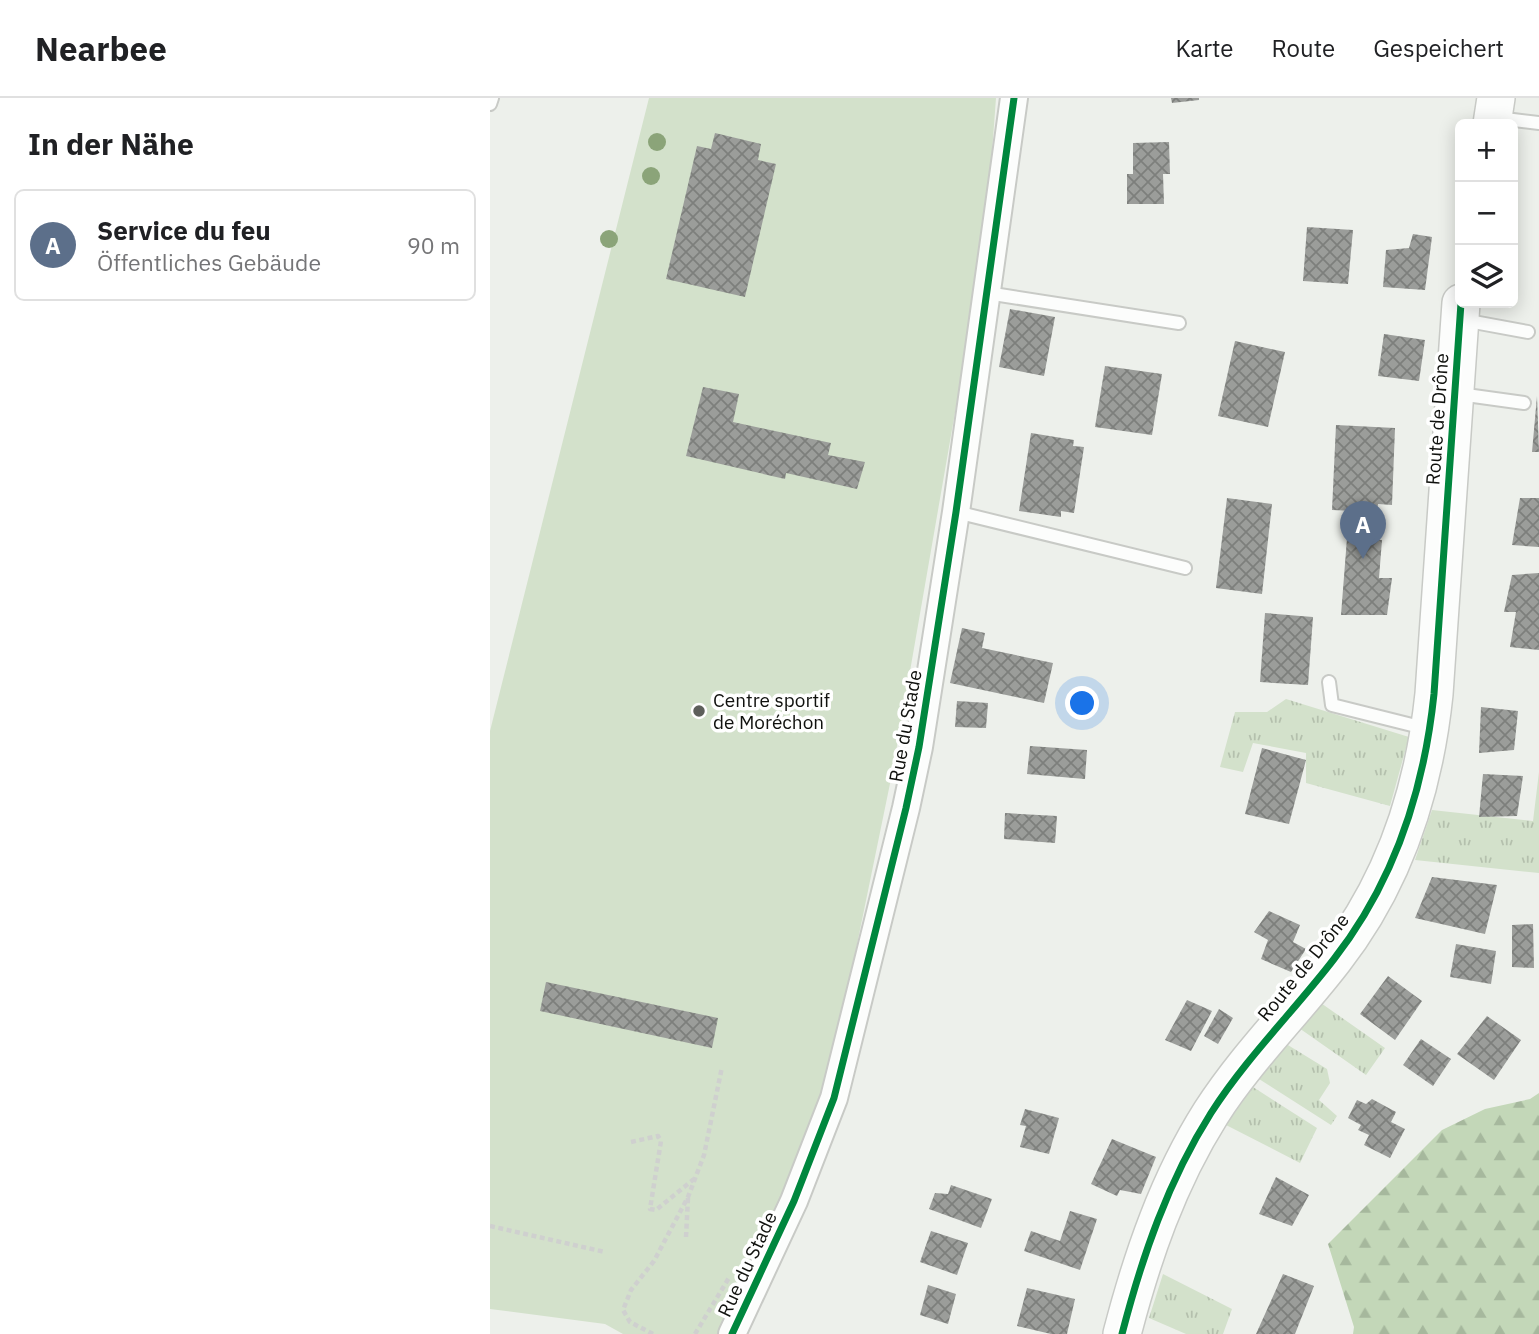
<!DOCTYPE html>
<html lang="de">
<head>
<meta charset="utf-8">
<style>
  :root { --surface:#fff; --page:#f2f2f2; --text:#202124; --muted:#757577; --line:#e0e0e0; --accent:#5d5f5b }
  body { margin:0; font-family:"IBM Plex Sans",sans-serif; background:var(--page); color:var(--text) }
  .controls { position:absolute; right:21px; top:21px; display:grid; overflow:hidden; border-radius:10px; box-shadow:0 4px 18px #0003 }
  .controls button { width:63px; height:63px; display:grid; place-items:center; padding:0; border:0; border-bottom:2px solid var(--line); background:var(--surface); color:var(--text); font:35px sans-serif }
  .you { position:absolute; left:593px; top:606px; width:24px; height:24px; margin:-18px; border:5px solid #fff; border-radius:50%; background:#1a73e8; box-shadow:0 0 0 10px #1a73e833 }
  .badge { display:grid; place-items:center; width:46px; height:46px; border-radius:50%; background:var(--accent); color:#fff; font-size:23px; font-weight:700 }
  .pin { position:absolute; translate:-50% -58px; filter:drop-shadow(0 2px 4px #0008) }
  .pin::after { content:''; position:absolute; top:37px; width:24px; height:21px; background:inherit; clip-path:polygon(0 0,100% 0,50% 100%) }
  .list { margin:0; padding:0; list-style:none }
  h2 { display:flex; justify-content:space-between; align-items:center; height:91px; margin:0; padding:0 28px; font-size:30px }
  h2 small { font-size:23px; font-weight:400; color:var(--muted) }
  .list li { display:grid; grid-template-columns:46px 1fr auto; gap:21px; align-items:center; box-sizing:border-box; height:112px; margin:0 14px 14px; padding:0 14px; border:2px solid var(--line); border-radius:10px }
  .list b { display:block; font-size:26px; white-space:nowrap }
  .list p { margin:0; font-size:23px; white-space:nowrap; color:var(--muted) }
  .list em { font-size:23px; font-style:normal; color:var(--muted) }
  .icon { flex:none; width:38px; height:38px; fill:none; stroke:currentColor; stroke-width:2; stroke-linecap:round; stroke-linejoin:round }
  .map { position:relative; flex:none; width:1049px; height:1236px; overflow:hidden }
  header { display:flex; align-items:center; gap:42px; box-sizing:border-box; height:98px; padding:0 35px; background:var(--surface); border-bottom:2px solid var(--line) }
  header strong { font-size:33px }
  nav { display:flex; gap:38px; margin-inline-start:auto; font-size:24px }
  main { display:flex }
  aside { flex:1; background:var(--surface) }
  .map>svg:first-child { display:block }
</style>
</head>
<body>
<header>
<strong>Nearbee</strong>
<nav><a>Karte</a><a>Route</a><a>Gespeichert</a></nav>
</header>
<main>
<aside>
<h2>In der Nähe<small></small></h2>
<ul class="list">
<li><span class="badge" style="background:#5c6f8a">A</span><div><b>Service du feu</b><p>Öffentliches Gebäude</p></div><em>90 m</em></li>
</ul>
</aside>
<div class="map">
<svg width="1049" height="1236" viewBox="0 0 1049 1236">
  <defs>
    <pattern id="grass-tufts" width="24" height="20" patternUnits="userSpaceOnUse" patternTransform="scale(1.75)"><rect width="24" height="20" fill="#d3e1cb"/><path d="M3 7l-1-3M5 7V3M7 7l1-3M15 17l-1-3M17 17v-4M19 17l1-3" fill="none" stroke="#b4c0ad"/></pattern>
    <pattern id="forest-firs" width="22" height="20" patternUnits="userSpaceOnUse" patternTransform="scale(1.75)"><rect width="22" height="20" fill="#c3d7b8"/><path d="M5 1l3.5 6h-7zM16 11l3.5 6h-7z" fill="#a6b89d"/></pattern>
    <pattern id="building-cross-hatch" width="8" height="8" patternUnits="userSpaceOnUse" patternTransform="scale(1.75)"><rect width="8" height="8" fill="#9b9d9a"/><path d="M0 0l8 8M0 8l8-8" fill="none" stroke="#7d7f7c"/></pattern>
  </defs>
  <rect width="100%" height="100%" fill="#edf0eb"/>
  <path fill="url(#grass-tufts)" d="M796,601l123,38 -19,69 -84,-23v-30l-53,-10 -10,29 -23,-5 15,-55h32z
    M1049,674v101l-124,-13 17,-50 101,11z
    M828,903l67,47 -19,27 -67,-47z
    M793,944l44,27 3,14 -11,17 18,16 -6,9 -72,-46z
    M763,989l64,41 -17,35 -74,-38z
    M673,1176l69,35 -9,25h-37l-37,-16z"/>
  <path fill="url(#forest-firs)" d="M1049,995v241h-186l1,-7 -26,-83 114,-114 43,-21 45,-10z"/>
  <path fill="#d3e1cb" d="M159,0h347l-9,122 -10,66 -84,483 -62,302 -43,117 -71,146h-94l-18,-10 -115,-15v-578z"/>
  <path fill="url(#building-cross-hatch)" d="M681,0h28v2l-27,3z
    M225,35l46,11 -3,16 18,4 -31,133 -79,-18 31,-133 14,3z
    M679,44l1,32h-7l1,30h-37v-30h6v-31z
    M817,129l46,3 -5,54 -45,-3z
    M923,136l19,3 -7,53 -42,-3 3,-37 23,-2z
    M520,211l45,8 -11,59 -45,-9z
    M894,236l41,6 -6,41 -41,-5z
    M745,243l50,11 -17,75 -50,-11z
    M615,268l57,8 -10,61 -57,-8z
    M213,289l36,7 -6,28 98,21 -3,12 37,7 -8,27 -71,-16 -1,6 -99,-23z
    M1047,298l2,56h-7z
    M846,327l59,3 -3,77 -14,-1 -1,8 -45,-2z
    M541,335l43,7 -1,6 11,1 -10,66 -13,-2v6l-42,-6z
    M737,400l45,6 -10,90 -46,-6z
    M1030,400h19v49l-27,-2z
    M857,440l35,2 -3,38h13l-5,37h-46z
    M1049,475v77l-29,-3 6,-35h-12l8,-37z
    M775,515l48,4 -5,68 -48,-3z
    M472,530l23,5 -3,15 71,15 -9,40 -94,-20z
    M467,603l31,2 -2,25 -31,-1z
    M991,609l37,4 -4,39 -35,3z
    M540,648l57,4 -2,29 -58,-5z
    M772,650l44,12 -17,64 -44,-10z
    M993,676l40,2 -6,40 -38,1z
    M515,715l52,3 -2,27 -51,-4z
    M942,779l65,8 -12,49 -70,-16z
    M779,813l31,14 -7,17 13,7 -15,23 -30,-13 7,-19 -14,-8z
    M1043,826l1,44 -22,-1v-42z
    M966,846l40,7 -5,33 -41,-7z
    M898,878l34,25 -27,39 -35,-26z
    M56,884l172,36 -6,30 -172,-37z
    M697,902l25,11 -21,40 -26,-11z
    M729,911l14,9 -15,26 -14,-8z
    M997,918l34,24 -27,40 -37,-26z
    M931,941l30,20 -18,27 -30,-21z
    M882,1001l24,13 -5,10 14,7 -15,29 -26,-13 5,-10 -11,-5 3,-5 -13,-7 9,-18 9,4z
    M535,1011l34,9 -10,36 -29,-7 6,-21 -6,-1z
    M622,1041l44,18 -15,37 -21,-4 -3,6 -26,-12z
    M786,1079l33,18 -17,31 -33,-12z
    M461,1087l41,14 -11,29 -52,-19 6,-16 13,1z
    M580,1113l27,8 -17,51 -56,-19 7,-20 29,10z
    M441,1133l37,12 -11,32 -37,-13z
    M793,1176l31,12 -19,48h-39z
    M438,1187l28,9 -8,30 -28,-9z
    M537,1190l48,11 -8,35h-16l-34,-8z"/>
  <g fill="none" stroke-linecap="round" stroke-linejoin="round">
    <g stroke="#c8cac6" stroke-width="16">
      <path id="lane" d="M0,6l2,-6
        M1007,20l42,5
        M497,195l192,30
        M973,222l65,12
        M969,296l65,9
        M466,414l229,56
        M839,584l3,23 96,24"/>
    </g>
    <g stroke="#c8cac6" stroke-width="30">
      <path id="street" d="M242,1236l62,-133 40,-103 72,-290 13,-61 37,-235 58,-414"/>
    </g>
    <g stroke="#c8cac6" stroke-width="40">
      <path id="secondary" d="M1002,26l4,-26
        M632,1236c20,-77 46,-153 89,-221 36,-56 83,-102 123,-154 60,-77 90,-169 100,-265l27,-391"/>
    </g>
    <path stroke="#cfd0cf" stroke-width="4.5" stroke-dasharray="5 3.5" stroke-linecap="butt" d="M141,1044l27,-6 3,5 -11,68 6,1 38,-31
      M0,1128l115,26
      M196,1139l2,-39
      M163,1236l-23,-12 -7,-12 8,-20 23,-29 34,-64 16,-42 18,-88
      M205,1236l35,-58"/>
    <use href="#lane" stroke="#fcfdfc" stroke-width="12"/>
    <use href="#street" stroke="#fcfdfc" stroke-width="26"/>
    <use href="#secondary" stroke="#fcfdfc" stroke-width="37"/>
    <g stroke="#fff" stroke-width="11">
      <path id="cycleway" d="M242,1236l62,-133 40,-103 72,-290 13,-61 37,-235 58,-414
        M632,1236c20,-77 46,-153 89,-221 36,-56 83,-102 123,-154 60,-77 90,-169 100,-265l27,-391"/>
    </g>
    <use href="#cycleway" stroke="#00873e" stroke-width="7"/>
  </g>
  <g fill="#8ba479">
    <circle cx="167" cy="44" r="9"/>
    <circle cx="161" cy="78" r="9"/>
    <circle cx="119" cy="141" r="9"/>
  </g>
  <circle fill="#5d5f5b" stroke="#fff" stroke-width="2.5" cx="209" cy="613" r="7"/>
  <g text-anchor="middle" stroke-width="7" stroke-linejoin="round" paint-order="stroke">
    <g font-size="19" fill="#10110e" stroke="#fff">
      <text transform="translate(947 321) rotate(-86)" y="7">Route de Drône</text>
      <text transform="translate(415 628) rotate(-80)" y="7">Rue du Stade</text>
      <text transform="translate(813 869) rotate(-51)" y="7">Route de Drône</text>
      <text transform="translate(257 1166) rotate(-65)" y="7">Rue du Stade</text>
    </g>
    <g font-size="19" fill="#10110e" stroke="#fff" text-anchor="start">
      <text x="223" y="609">Centre sportif<tspan x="223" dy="22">de Moréchon</tspan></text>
    </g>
  </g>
</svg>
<div class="controls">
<button>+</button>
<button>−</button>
<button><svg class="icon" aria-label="layers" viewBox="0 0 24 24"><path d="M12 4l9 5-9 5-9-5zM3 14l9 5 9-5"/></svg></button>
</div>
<div class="you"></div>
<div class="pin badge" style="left:873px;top:461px;background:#5c6f8a">A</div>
</div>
</main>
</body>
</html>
